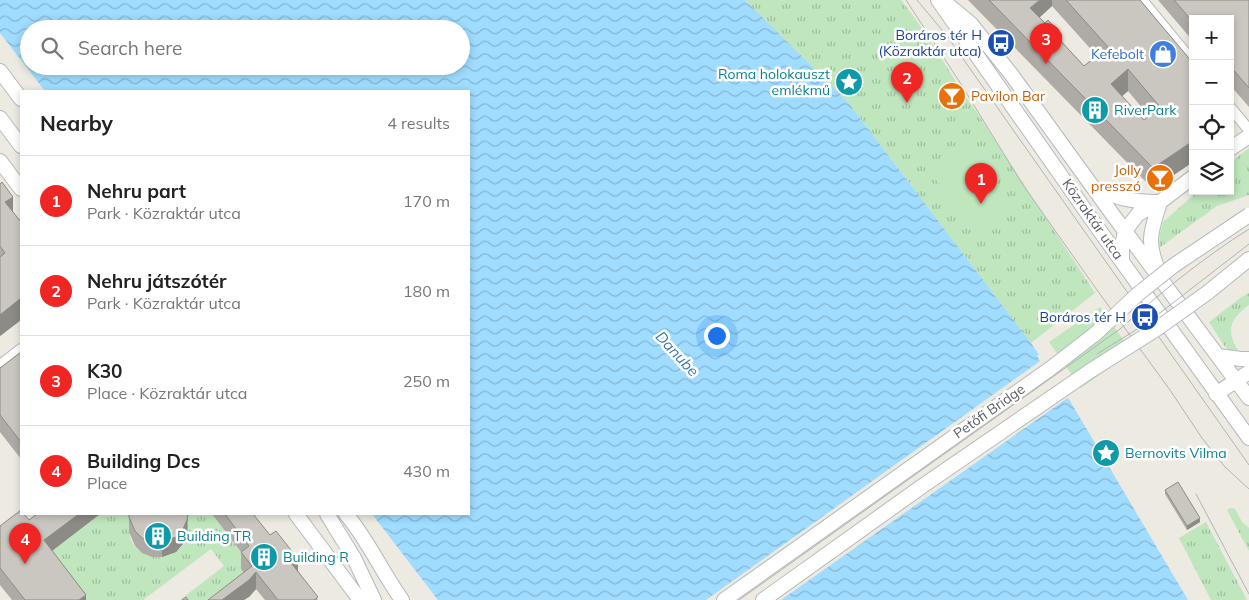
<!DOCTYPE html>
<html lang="en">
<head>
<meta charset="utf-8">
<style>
  :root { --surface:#fff; --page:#f2f2f2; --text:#222; --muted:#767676; --line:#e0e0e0; --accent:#f02624 }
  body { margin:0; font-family:Mulish,sans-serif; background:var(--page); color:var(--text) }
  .controls { position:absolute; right:15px; top:15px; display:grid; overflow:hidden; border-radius:0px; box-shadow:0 2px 8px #0003 }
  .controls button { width:45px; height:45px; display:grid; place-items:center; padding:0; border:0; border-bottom:1px solid var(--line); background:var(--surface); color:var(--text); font:25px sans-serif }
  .you { position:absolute; left:716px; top:335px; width:18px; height:18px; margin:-12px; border:4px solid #fff; border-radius:50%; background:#1a73e8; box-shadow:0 0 0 8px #1a73e833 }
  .badge { display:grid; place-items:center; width:32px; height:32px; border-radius:50%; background:var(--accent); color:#fff; font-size:16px; font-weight:700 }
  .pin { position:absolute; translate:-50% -41px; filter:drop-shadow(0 1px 2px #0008) }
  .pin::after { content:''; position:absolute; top:26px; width:18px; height:15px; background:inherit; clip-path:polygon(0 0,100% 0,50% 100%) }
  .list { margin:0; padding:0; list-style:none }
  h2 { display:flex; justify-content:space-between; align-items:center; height:65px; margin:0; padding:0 20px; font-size:21px }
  h2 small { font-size:16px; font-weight:400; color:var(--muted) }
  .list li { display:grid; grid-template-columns:32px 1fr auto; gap:15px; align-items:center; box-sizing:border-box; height:90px; padding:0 20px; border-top:1px solid var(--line) }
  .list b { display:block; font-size:19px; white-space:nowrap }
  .list p { margin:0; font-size:16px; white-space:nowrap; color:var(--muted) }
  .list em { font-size:16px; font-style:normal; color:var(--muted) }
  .icon { flex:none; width:28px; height:28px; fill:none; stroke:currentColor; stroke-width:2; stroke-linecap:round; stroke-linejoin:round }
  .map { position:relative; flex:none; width:1249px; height:600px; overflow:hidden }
  .search { position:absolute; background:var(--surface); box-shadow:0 2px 8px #0003; left:20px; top:20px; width:450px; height:55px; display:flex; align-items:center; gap:12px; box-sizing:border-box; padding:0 18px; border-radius:28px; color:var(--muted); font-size:19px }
  .panel { position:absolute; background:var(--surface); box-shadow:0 2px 8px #0003; left:20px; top:90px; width:450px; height:425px; border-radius:0px }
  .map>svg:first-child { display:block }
</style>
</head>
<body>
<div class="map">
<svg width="1249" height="600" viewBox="0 0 1249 600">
  <defs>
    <pattern id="grass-tufts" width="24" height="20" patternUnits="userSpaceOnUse" patternTransform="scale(1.25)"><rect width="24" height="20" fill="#bfe6bc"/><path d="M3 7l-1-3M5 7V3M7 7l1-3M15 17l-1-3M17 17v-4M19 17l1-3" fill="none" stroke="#9ebe9c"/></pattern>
    <pattern id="water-waves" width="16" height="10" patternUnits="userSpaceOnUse" patternTransform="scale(1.25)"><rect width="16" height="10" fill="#9fdcff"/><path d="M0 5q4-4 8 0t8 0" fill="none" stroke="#85b6d2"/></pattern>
  </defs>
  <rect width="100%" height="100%" fill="#edeae1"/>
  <path fill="url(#grass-tufts)" d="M745,0h156c29,36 50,77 77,114l117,179 -64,50 -184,-242z
    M1249,148v47l-32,11 -58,42 1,-14 3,-12 35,-31h32v-28z
    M1249,293v12c-18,13 -24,25 -11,45l-5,3 -8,-6 -16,-25 34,-26z
    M1230,508l5,1 7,13 7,6v23l-22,-41z
    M100,514h33c-24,58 76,55 51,0h28l37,49 4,20 -23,17h-50l44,-34 -13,-17 -68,51h-66l-33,-43z
    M1206,522l41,78h-36l-32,-62z"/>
  <path fill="#bfe6bc" d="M967,145l44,60 -36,27 -45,-60z
    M1100,307l32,45 -51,36 -32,-46z"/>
  <path fill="url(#water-waves)" fill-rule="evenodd" d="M0,0h745l102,101 184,242 39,58 118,199h-750l-66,-86h97v-423h-424l-45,-58zM29,29h432v37h-432z"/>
  <path fill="#edeae1" d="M1041,353l31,46 -3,-2 -288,203h-75l334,-239 -3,-5z"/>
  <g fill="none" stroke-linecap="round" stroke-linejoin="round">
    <g stroke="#b4b8bc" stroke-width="12">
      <path id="street" d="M1142,0l51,62
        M1230,107l19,23
        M0,365l21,-16"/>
    </g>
    <g stroke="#b5b9be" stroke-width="16">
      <path id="secondary" d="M938,0l159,227 152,211
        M947,4l24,20 40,50 102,141 136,183
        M0,71l21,28
        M0,118l21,28
        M1230,149l19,-13
        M0,161l21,28
        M1094,188c21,9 40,15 63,14
        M1122,261v-15l3,-15 13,-17 22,-12 33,-25
        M1157,267c-11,-27 -5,-38 3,-65
        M1207,293l42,-34
        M1218,356l23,3h8
        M1216,394l33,-22
        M296,514l64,86
        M327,514l27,44 20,42
        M346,514c22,26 36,58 56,86
        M724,600l327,-232 44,-34
        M763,600l158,-113 169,-116"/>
    </g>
    <use href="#street" stroke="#fff" stroke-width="10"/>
    <use href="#secondary" stroke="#fff" stroke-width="14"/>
    <path stroke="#b3b4b4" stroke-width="1" d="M906,0l53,81 64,104 74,105 73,100 32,48 23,29 24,22
      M917,0l30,36 302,429
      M1097,354l50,-31 102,-79
      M1196,494l53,100
      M739,600l381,-271c40,-36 83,-71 129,-100"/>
    <g stroke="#b5b9be" stroke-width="16" stroke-linecap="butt">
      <path id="secondary-bridge" d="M1095,334l43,-40 35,-28 76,-51
        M1090,371l68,-43 49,-35"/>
    </g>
    <use href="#secondary-bridge" stroke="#fff" stroke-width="14"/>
  </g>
  <path fill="#aeaaa5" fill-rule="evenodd" d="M968,0h172l53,63v99l-40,27zM1052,6l45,50 -13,10 -44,-47v-2zM1128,91l21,25 -5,4 -22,-24z
    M1158,0h91v107l-19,-22v-66h-37v22z
    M0,184l13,28 8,10v98l-21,16z
    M21,352v107l-21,-27v-64z
    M1165,490l35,32 -13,8 -22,-36z
    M37,514h63l-48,37 34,49h-74l-12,-15v-59l29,-6z
    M129,514l59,11 -1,10 -4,9 -7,8 -14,5h-10l-10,-4 -7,-7 -6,-14z
    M212,514h41l45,57 20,29h-53l-9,-11 -7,8 -5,-24 -3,-4v-17z"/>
  <path fill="#8d8b86" d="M1038,0h14v6l-12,11v4l-10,-13z
    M1062,35v21l-4,-18z
    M1128,69v22l-17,15v-22z
    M1232,109v22l-1,5 -1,1v-22z
    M1193,141v21l-40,27v-21z
    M13,197v21l-8,-16z
    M21,298v22l-21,16v-21z
    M79,514h21l-56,43v-17z
    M188,514l-1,21 -4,9 -7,8 -14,5v-15z
    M1200,518v4l-13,8v-4z
    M298,559v17l-6,-12z
    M256,572v17l-7,8 -5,3h-22z
    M86,595v5h-7z"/>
  <path fill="#cac6c0" stroke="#8d8b86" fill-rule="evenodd" d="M989,0h51l-10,8 15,15 3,-3 14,15 -4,3 26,28 24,-19 -42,-47h74l53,63v78l-40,27zM1128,69l32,38 -16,13 -33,-36z
    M1174,0h75v88l-19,-22v-47h-37v3z
    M1230,107l2,2 -1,5 -1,1z
    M2,182l11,15 -8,5 16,20v76l-21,17v-58l5,-4 -5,-7v-62z
    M21,352v90l-21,-27v-47z
    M1178,482l22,36 -13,8 -22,-36z
    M21,510v4h3l5,6 8,-6h42l-35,26 42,55 -7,5h-54l-25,-32v-42z
    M129,514h59l-1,6 -4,9 -7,8 -14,5h-10l-10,-4 -7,-7 -6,-14z
    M225,514h28l17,21 6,-4 22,28 -6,5 26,33 -4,3h-36l-22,-28 -7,8 -27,20h-14l44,-34 -11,-14 8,-6z
    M186,597l2,3h-6z"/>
  <defs>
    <g id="bus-disc" transform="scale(1.4375)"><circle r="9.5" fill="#1a4fb4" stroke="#fff"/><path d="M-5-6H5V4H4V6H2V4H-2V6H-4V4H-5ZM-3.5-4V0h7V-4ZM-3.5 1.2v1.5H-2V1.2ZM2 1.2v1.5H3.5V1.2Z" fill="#fff"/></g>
    <g id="shop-disc" transform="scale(1.4375)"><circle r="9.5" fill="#3f7fe0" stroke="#fff"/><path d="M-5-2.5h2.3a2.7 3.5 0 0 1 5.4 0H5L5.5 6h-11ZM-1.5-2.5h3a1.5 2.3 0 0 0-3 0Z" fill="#fff"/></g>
    <g id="sight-disc" transform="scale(1.4375)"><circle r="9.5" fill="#0f9aa8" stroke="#fff"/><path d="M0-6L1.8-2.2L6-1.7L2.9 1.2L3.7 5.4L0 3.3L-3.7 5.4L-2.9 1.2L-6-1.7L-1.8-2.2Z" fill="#fff"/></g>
    <g id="bar-disc" transform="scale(1.4375)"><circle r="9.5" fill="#e8710a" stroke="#fff"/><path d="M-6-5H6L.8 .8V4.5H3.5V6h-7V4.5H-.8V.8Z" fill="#fff"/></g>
    <g id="building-disc" transform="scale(1.4375)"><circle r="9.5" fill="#0f9aa8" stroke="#fff"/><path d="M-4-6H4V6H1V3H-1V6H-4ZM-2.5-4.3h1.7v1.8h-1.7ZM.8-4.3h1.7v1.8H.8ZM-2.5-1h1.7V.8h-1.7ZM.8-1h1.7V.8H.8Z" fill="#fff"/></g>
  </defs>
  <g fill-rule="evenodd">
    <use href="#bus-disc" x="1001" y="43"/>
    <use href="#shop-disc" x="1163" y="54"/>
    <use href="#sight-disc" x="849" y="82"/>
    <use href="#bar-disc" x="952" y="96"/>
    <use href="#building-disc" x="1095" y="110"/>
    <use href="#bar-disc" x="1160" y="178"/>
    <use href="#bus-disc" x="1145" y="317"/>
    <use href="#sight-disc" x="1106" y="453"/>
    <use href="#building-disc" x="158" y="536"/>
    <use href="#building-disc" x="264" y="557"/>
  </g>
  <g text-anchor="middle" stroke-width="5" stroke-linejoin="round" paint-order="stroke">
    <g font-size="14" fill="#164399" stroke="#fff" text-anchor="end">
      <text x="982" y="40">Boráros tér H<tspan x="982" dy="16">(Közraktár utca)</tspan></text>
      <text x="1126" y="322">Boráros tér H</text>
    </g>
    <g font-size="14" fill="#366cbe" stroke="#fff" text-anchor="end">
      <text x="1144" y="59">Kefebolt</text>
    </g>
    <g font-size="14" fill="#0d838f" stroke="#fff" text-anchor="start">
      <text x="830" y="79" text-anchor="end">Roma holokauszt<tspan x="830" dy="16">emlékmű</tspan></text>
      <text x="1114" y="115">RiverPark</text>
      <text x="1125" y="458">Bernovits Vilma</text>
      <text x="177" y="541">Building TR</text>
      <text x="283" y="562">Building R</text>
    </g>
    <g font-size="14" fill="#c56008" stroke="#fff" text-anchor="start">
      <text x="971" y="101">Pavilon Bar</text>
      <text x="1141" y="175" text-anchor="end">Jolly<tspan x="1141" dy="16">presszó</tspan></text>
    </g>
    <g font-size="14" fill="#5a5e63" stroke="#fff">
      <text transform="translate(1093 219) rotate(55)" y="5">Közraktár utca</text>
      <text transform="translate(989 411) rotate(-35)" y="5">Petőfi Bridge</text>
    </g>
    <g font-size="15" font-style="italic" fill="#3678ac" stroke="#fff">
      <text transform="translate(677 354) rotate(47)" y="5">Danube</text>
    </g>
  </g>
</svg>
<div class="controls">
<button>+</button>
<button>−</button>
<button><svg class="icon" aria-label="locate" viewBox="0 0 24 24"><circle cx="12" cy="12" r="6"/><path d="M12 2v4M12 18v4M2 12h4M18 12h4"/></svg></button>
<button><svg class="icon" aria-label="layers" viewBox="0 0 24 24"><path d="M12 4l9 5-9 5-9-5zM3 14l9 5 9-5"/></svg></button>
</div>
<div class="you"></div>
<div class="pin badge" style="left:981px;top:204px">1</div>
<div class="pin badge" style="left:907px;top:103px">2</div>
<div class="pin badge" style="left:1046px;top:64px">3</div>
<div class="pin badge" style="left:25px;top:564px">4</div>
<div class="search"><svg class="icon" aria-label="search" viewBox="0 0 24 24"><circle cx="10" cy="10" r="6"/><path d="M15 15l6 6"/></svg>Search here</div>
<section class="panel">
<h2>Nearby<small>4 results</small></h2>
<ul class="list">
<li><span class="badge">1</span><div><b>Nehru part</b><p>Park · Közraktár utca</p></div><em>170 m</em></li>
<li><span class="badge">2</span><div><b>Nehru játszótér</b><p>Park · Közraktár utca</p></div><em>180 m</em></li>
<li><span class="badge">3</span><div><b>K30</b><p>Place · Közraktár utca</p></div><em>250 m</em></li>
<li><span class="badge">4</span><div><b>Building Dcs</b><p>Place</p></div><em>430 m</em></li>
</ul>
</section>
</div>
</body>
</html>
